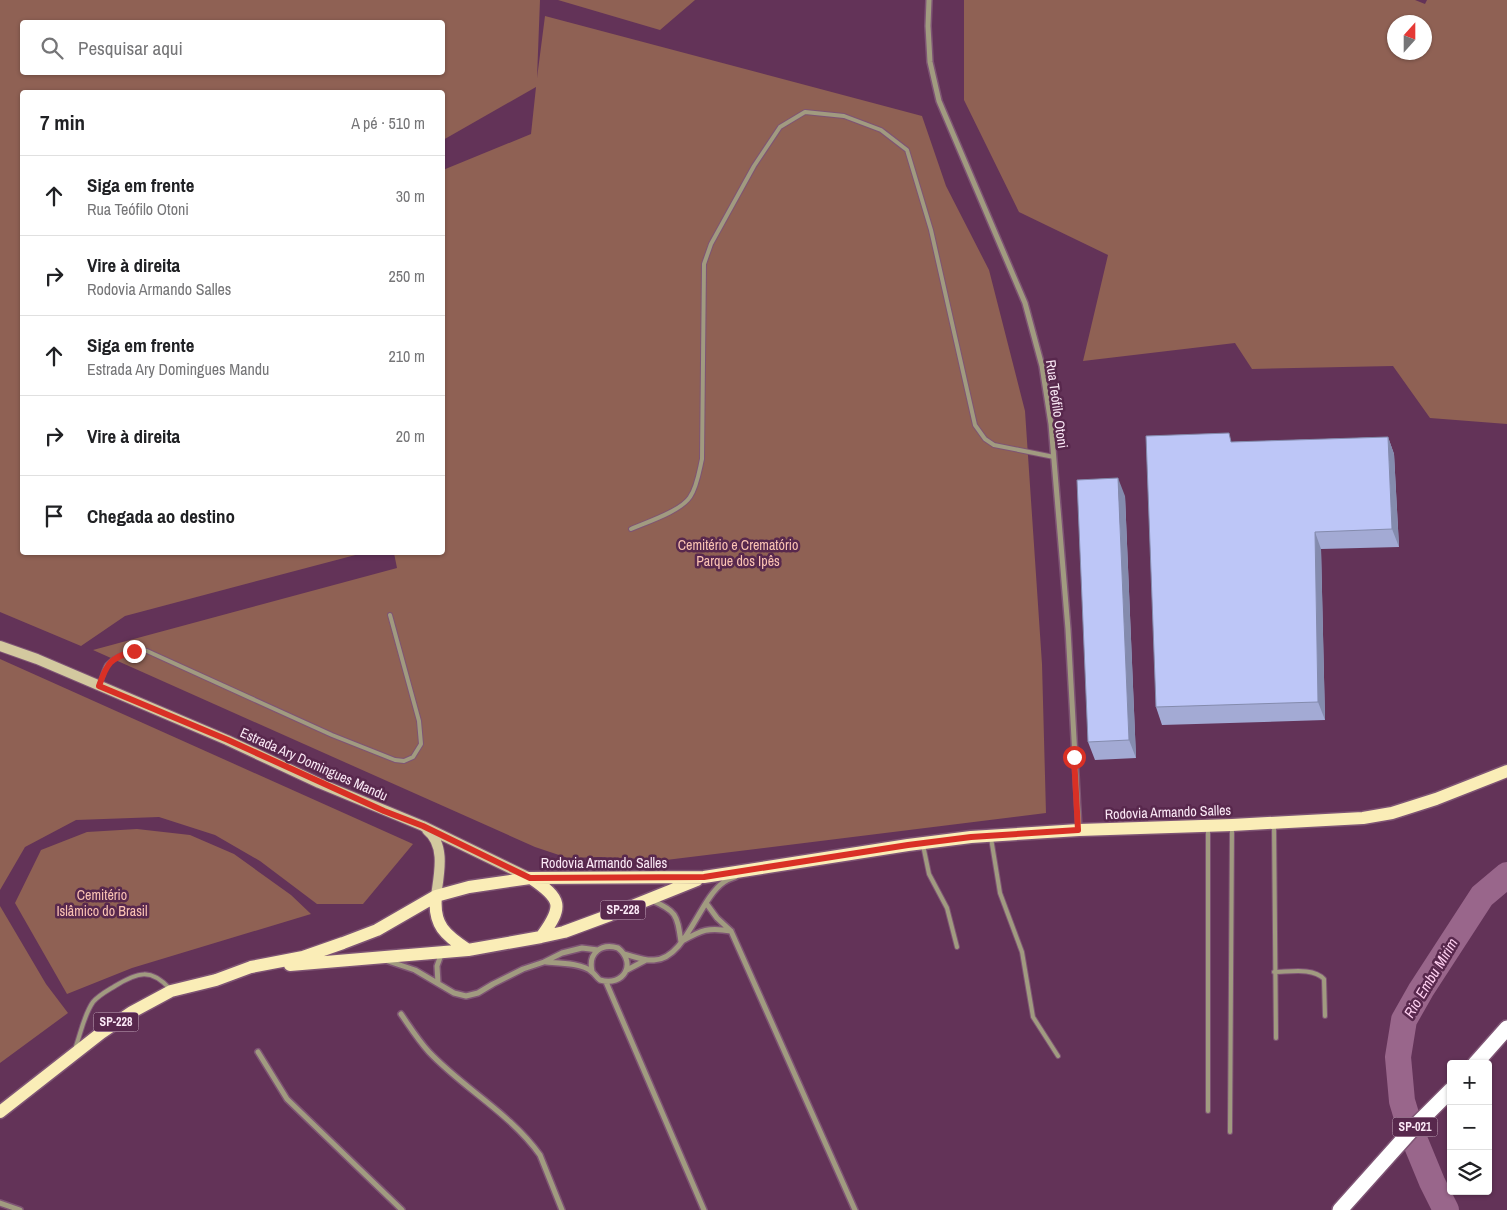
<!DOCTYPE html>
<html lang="pt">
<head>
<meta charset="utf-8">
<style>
  :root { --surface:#fff; --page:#f6f6f6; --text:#202124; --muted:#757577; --line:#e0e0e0 }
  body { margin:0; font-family:"Archivo Narrow",sans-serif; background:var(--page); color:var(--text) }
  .controls { position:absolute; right:15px; bottom:15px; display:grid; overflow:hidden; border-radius:5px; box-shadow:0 1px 4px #0004 }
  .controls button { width:45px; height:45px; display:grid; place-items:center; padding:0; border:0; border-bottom:1px solid var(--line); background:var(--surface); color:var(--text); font:25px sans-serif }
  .compass { position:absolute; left:1387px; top:15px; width:45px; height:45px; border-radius:50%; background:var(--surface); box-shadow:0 1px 4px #0004; rotate:21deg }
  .stop { position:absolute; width:15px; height:15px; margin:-11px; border:4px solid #d93025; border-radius:50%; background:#fff }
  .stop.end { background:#d93025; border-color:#fff; box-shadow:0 1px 5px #0008 }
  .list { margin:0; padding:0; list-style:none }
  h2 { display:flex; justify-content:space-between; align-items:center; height:65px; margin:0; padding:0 20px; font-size:21px }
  h2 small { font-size:16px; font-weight:400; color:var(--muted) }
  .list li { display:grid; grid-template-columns:32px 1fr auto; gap:15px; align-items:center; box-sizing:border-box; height:80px; padding:0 20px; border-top:1px solid var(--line) }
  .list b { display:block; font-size:19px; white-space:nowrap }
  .list p { margin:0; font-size:16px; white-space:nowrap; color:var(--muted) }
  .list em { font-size:16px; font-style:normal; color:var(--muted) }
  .icon { flex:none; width:28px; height:28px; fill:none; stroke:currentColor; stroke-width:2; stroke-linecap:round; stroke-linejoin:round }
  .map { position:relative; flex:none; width:1507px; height:1210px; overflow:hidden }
  .search { position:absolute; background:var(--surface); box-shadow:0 1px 4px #0004; left:20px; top:20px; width:425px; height:55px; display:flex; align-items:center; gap:12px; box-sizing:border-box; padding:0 18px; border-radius:5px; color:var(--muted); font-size:19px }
  .panel { position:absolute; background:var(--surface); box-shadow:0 1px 4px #0004; left:20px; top:90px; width:425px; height:465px; border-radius:5px }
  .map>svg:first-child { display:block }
</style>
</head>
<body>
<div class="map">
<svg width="1507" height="1210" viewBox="0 0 1507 1210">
  <rect width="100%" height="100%" fill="#633358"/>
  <path fill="#8f6154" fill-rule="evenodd" d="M0,0h540l-3,78 8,-62 377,100 24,70 43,84 36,141 17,253 4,149 -380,47 -65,-3 -33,1 -33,-11 -442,-197 304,-82 -3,-15 48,-1 1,-382 88,-36 5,-47 -93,53 -1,-48h-420v460l341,1 -238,63 -44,30 -81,-34zM22,22h420v50h-420z
    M558,0h137l-35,30z
    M964,0h451l10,4 2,-4h80v424l-77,-6 -37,-52 -141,3 -17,-26 -152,18 25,-106 -89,-43 -55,-112zM1394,22h30v30h-30z
    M0,659l413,185 -50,60h-46l-57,-43 -45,-26 -56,-18 -83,3 -51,27 -25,43z
    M137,829l53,6 44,19 57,41 20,19 -179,54 -65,26 -52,-91 26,-53 46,-18z
    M0,906l46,78 22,29 -68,50z"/>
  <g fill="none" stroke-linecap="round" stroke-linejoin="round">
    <path stroke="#99668b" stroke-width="26" d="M1446,1210l-14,-28 -21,-51 -9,-30 -4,-44 6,-37 17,-30 61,-94 25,-21"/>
    <g stroke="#7e5474" stroke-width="6">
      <path id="lane" d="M631,529c16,-7 50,-18 59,-32 7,-10 9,-25 12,-38l2,-195 7,-20 43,-78 26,-39 25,-15 39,4 37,14 26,20 24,80 44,195 10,14 9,6 60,12
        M100,684c2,-6 4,-14 7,-19 9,-10 27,-16 40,-14l185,84 63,25 9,1 9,-4 8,-13 -2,-23 -29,-106
        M1274,825l2,213
        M991,838l9,55 22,59 11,65 25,39
        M923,845l6,29 18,34 10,39
        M1274,972c15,0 39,-5 50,7l1,37
        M76,1046c5,-14 8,-31 17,-44 6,-7 14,-11 22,-16 23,-14 36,-18 55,3
        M1208,1111v-282
        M1230,1132l2,-305"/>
    </g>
    <g stroke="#7e5474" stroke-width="8">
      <path id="street" d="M929,0l-1,26 2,36 9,39 86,202 17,63 9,58 17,205 11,201
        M651,900c26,11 26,15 30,42
        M706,903l11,15 14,13 124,279
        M682,941c20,-11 26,-14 49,-10
        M624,954c9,2 20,7 30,6 32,-1 45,-61 70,-78 3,-2 8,-4 11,-5
        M388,961l27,9 39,23 12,3 12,-3 15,-9 30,-15 21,-7 18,-9 20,-5 16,2
        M546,962c12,1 37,1 46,10 3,2 5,6 8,8 24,7 37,-17 18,-32 -17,-5 -30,5 -26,23
        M627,970l19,-10
        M606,982l98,228
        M438,983l-1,-17 4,-11
        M401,1014c9,13 17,26 28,38 34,36 82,62 111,103l22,55
        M258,1052l29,47 115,111
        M0,1203l20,7"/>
    </g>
    <g stroke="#7e5474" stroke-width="12">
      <path id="secondary" d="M0,646l37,13 190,81 92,43 104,43 107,52
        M427,830c19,15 12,44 9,66"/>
    </g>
    <g stroke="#7e5474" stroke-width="15">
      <path id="primary" d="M531,878c31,21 33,28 10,59
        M436,896c-3,29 9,39 32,54
        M290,965l178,-15 73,-13 23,-5 46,-17 87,-35
        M0,1112l101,-79 31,-21 39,-21 45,-11 35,-13 52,-10 40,-14 34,-13 59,-34 33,-9 61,-9 174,-1 204,-32 63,-8 108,-7 153,-5 131,-7 29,-5 44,-14 71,-28"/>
    </g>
    <g stroke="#7e5474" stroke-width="18">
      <path id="highway" d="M1475,1064l32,-36
        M1340,1210l77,-86 34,-34"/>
    </g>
    <use href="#lane" stroke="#a19b80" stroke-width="4"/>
    <use href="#street" stroke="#a19b80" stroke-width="5"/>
    <use href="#secondary" stroke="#d3c99f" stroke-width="10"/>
    <use href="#primary" stroke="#faedb7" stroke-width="12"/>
    <use href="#highway" stroke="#fff" stroke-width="15"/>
  </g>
  <path fill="#a3aad4" d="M1388,437l6,17 5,93 -78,2 4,171 -163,5 -6,-18 76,-265z
    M1125,496l11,262 -41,2 -7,-18z"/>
  <path fill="#848bad" d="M1388,437l6,17 5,93 -7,-18z
    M1118,478l7,18 11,262 -7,-18z
    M1315,532l6,17 4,171 -7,-18z"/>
  <path fill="#bdc6f7" stroke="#848bad" d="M1229,433l2,9 157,-5 4,92 -77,3 3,170 -162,5 -10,-271z
    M1118,478l11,262 -41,2 -11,-262z"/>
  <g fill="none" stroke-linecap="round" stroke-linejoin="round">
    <path stroke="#d93025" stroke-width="6" d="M134,651c-24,7 -27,12 -35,35l129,54 156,71 39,15 107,52 174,-1 204,-32 63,-8 107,-7 -4,-73"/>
  </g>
  <g text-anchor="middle" stroke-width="5" stroke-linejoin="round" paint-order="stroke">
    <g fill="#58284d" stroke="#caafc3" stroke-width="1">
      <rect x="600.5" y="900.5" width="45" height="19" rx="4"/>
      <rect x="93.5" y="1012.5" width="45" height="19" rx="4"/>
      <rect x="1392.5" y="1117.5" width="45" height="19" rx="4"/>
    </g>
    <g font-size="12" font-weight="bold" fill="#fbe9f6">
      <text x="623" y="914">SP-228</text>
      <text x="116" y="1026">SP-228</text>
      <text x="1415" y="1131">SP-021</text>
    </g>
    <g font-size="14" fill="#fbe9f6" stroke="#58284d">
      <text transform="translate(1057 404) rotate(82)" y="5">Rua Teófilo Otoni</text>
      <text transform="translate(314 764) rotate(24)" y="5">Estrada Ary Domingues Mandu</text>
      <text transform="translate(1168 812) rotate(-2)" y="5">Rodovia Armando Salles</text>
      <text x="604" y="868">Rodovia Armando Salles</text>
    </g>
    <g font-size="14" fill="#fbc3b3" stroke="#58284d">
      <text x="738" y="550">Cemitério e Crematório<tspan x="738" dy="16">Parque dos Ipês</tspan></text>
      <text x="102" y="900">Cemitério<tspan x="102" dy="16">Islâmico do Brasil</tspan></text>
    </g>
    <g font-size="15" font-style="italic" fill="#ffd0f1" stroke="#58284d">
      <text transform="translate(1431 978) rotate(-59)" y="5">Rio Embu Mirim</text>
    </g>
  </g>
</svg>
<div class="controls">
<button>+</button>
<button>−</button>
<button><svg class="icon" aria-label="layers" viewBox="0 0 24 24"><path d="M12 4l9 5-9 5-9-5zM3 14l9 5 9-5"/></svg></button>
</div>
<svg class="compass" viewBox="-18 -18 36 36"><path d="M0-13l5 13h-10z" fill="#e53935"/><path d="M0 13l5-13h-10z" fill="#757577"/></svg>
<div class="stop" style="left:1074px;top:757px"></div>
<div class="stop end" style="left:134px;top:651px"></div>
<div class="search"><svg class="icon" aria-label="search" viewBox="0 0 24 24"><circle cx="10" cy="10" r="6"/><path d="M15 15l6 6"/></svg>Pesquisar aqui</div>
<section class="panel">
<h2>7 min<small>A pé · 510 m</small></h2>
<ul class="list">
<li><svg class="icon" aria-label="ahead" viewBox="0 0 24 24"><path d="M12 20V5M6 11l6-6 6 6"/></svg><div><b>Siga em frente</b><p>Rua Teófilo Otoni</p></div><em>30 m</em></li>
<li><svg class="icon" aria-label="right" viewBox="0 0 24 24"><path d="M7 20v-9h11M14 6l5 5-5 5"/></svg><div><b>Vire à direita</b><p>Rodovia Armando Salles</p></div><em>250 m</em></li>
<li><svg class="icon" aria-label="ahead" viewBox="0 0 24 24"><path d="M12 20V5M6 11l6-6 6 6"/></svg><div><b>Siga em frente</b><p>Estrada Ary Domingues Mandu</p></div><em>210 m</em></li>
<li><svg class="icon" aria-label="right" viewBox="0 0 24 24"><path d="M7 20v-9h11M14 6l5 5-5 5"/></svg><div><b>Vire à direita</b></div><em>20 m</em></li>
<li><svg class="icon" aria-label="arrive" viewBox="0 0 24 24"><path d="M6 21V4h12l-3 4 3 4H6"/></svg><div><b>Chegada ao destino</b></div></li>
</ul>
</section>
</div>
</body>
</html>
